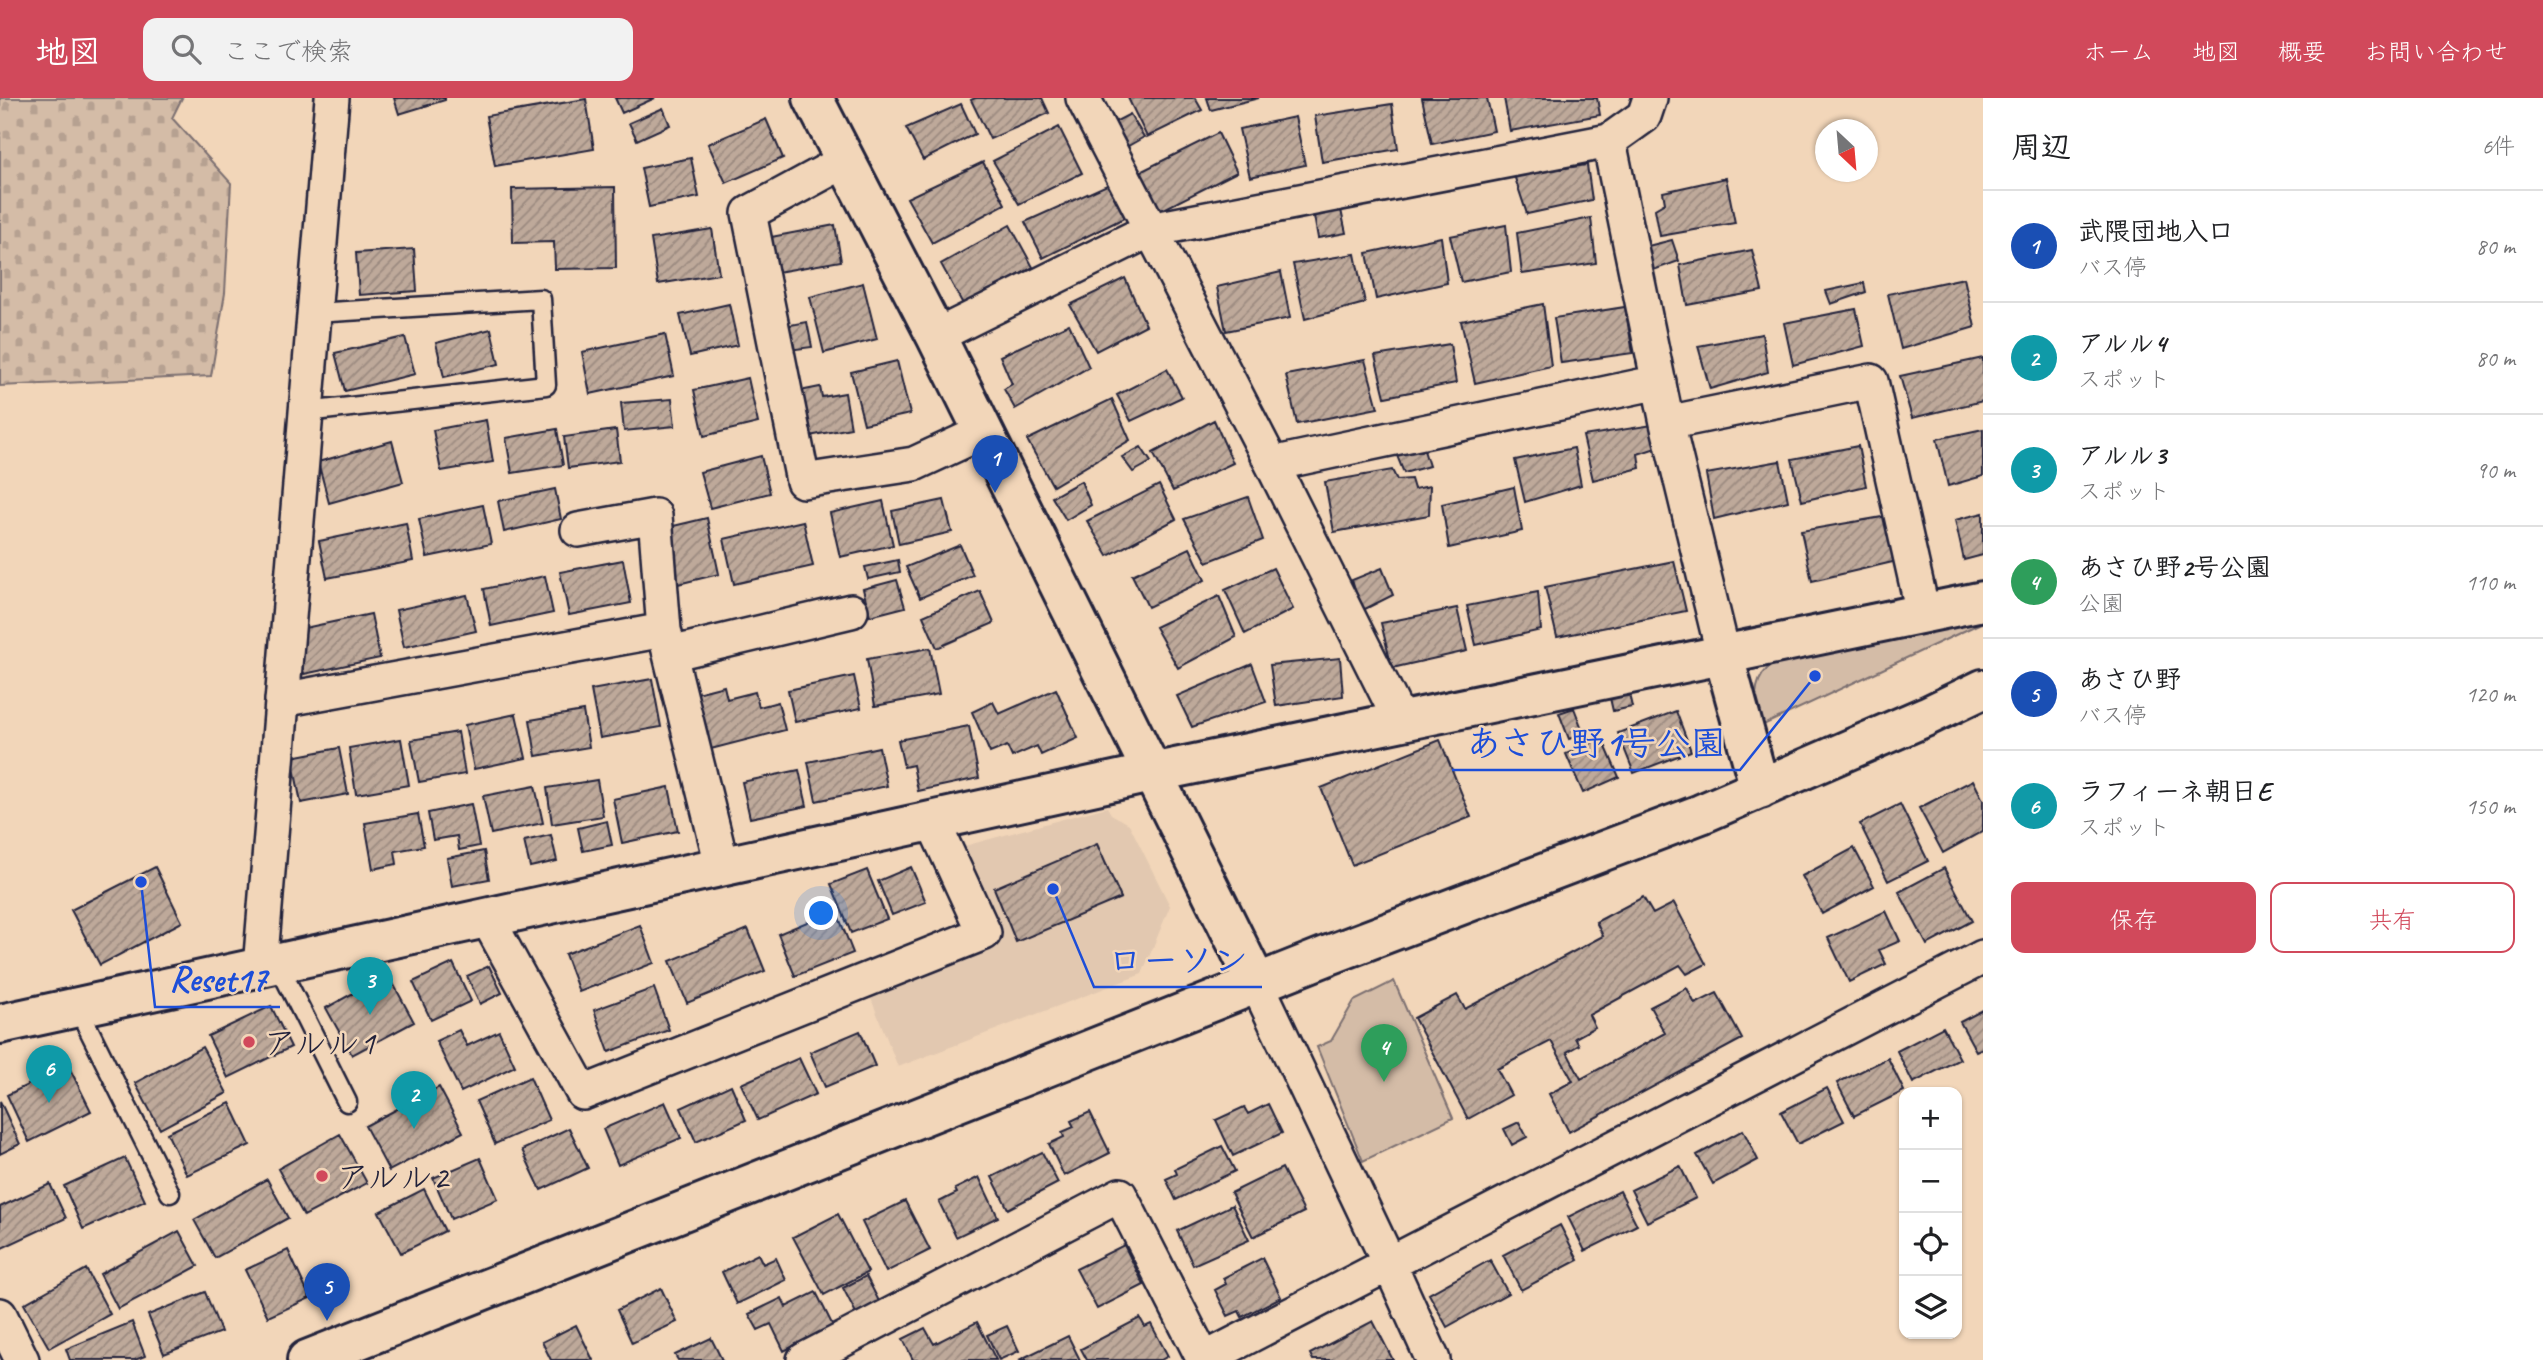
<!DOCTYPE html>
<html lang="ja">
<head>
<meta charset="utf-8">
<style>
  :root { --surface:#fff; --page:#f2f2f2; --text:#202124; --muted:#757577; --line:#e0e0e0; --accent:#d1495b }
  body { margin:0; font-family:Caveat,"Klee One",sans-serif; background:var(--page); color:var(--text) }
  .controls { position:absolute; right:21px; bottom:21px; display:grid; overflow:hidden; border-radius:14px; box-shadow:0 2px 5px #0004 }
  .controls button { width:63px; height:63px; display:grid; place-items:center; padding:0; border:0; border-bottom:2px solid var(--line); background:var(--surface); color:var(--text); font:35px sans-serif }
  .compass { position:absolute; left:1815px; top:21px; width:63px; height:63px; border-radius:50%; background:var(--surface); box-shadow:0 2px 5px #0004; rotate:154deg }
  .you { position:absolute; left:822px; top:816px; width:24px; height:24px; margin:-18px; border:5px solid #fff; border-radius:50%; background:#1a73e8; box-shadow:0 0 0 10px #1a73e833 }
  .badge { display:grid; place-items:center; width:46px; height:46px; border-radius:50%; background:var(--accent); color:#fff; font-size:23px; font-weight:700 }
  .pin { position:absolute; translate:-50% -58px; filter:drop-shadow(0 2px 4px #0008) }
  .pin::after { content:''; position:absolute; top:37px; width:24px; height:21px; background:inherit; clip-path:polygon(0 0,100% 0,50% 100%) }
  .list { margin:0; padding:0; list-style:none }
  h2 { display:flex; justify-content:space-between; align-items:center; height:91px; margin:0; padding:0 28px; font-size:30px }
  h2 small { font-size:23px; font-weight:400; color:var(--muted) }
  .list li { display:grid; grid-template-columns:46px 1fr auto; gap:21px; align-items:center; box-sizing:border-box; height:112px; padding:0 28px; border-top:2px solid var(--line) }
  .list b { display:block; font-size:26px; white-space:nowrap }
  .list p { margin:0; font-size:23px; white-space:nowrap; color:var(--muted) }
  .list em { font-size:23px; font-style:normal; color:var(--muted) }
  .actions { display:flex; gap:14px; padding:21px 28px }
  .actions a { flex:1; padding:16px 0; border:2px solid var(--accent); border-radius:14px; text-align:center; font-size:24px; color:var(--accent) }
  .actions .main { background:var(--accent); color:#fff }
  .icon { flex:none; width:38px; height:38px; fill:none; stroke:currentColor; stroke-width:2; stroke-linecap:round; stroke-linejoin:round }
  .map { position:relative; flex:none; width:1983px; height:1262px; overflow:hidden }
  header { display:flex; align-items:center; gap:42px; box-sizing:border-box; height:98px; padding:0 35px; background:var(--accent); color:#fff }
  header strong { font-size:33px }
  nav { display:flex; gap:38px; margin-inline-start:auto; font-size:24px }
  .search { width:490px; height:63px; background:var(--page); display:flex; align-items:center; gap:18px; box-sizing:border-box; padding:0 24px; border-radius:14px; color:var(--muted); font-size:26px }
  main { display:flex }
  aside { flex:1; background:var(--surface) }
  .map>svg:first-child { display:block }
</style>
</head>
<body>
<header>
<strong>地図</strong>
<div class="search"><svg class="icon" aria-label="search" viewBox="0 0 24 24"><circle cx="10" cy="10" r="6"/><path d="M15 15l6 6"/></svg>ここで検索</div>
<nav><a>ホーム</a><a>地図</a><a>概要</a><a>お問い合わせ</a></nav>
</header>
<main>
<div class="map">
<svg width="1983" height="1262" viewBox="0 0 1983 1262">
  <defs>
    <pattern id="cemetery-stones" width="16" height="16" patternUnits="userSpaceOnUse" patternTransform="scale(1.75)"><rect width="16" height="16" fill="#d4bca7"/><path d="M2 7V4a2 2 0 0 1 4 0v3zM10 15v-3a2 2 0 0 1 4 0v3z" fill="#b6a191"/></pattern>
    <pattern id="building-hatch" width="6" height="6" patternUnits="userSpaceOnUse" patternTransform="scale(1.75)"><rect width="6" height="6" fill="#bea99a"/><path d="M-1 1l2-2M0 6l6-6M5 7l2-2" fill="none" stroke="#9a897f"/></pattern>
  </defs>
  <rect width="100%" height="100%" fill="#f2d6b9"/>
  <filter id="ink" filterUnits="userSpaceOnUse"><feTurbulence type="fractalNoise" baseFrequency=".0143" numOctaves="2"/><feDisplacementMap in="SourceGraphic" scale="14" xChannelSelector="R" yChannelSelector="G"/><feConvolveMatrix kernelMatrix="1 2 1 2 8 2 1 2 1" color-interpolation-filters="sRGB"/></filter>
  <g filter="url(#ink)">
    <path fill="#e2c8b0" d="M1107,709l4,7 18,10 41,82 -28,68 -244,93 -28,-71 125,-54 -38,-94z"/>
    <path fill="url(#cemetery-stones)" stroke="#7b6f71" stroke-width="2" d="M0,0h182l-10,20 59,65 -6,110 -14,83 -211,10z"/>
    <path fill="#d4bca7" stroke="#7b6f71" stroke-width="2" d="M1983,521v3l-224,105c-3,-20 -8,-42 8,-58 6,-6 18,-9 25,-12z
      M1394,883l59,137 -90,43 -46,-114 14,-6 23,-40z"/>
    <path fill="url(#building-hatch)" stroke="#22223b" stroke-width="2" d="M394,0h51v2l-46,14z
      M615,0h40l-33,15z
      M975,0h67l7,15 -59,26 -19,-39z
      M1128,0h67l7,12 -55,27z
      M1207,0h52l-48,12z
      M1422,0h65l7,33 -62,13z
      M1504,0h93l3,17 -90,16z
      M586,1l8,50 -99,17 -9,-50z
      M961,6l14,30 -52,26 -17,-32z
      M1392,6l6,45 -76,13 -7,-46z
      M663,10l7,17 -33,15 -8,-17z
      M1130,16l14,23 -21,12 -14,-24z
      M1295,19l10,48 -55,12 -11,-48z
      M766,21l17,39 -57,25 -18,-39z
      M1059,29l23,46 -63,31 -26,-43z
      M1218,35l19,39 -77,39 -20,-39z
      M691,60l8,39 -50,10 -8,-39z
      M983,64l22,42 -73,39 -25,-45z
      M1587,67l5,35 -65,14 -13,-39z
      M1726,80l9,45 -75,13 -5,-27 10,-6 -2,-11z
      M1107,87l19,32 -83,41 -18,-36z
      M615,89l1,81 -61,1 -1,-27 -41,1 -1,-54z
      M1341,112l5,23 -28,5 -4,-22z
      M1591,120l5,45 -74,11 -5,-41z
      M835,127l6,36 -64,11 -6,-35z
      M1010,127l23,42 -69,39 -23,-42z
      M1506,127l5,47 -50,10 -11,-46z
      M712,131l7,45 -61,10 -7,-45z
      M1441,139l6,46 -71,16 -9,-46z
      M1672,142l7,21 -31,11 -8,-24z
      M414,151l3,42 -58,4 -3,-42z
      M1752,152l10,41 -75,14 -7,-40z
      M1355,156l10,49 -60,16 -12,-55z
      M1281,174l9,46 -64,13 -9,-44z
      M1125,180l21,47 -50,26 -26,-46z
      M1964,180l11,49 -74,22 -13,-55z
      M863,185l14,56 -53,14 -14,-56z
      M1864,185l2,9 -35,12 -5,-13z
      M729,206l9,41 -48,11 -10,-41z
      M1543,206l8,62 -76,17 -14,-62z
      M1625,209l8,46 -72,10 -7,-45z
      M1856,211l8,37 -71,19 -9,-42z
      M807,224l5,25 -23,3 -4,-24z
      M1069,226l20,43 -74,42 -11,-20 8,-5 -12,-28z
      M491,231l8,35 -55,13 -8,-34z
      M665,236l9,42 -84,18 -8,-42z
      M1762,236l6,38 -58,17 -12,-43z
      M405,239l10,37 -70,17 -10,-38z
      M1450,246l6,39 -71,14 -10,-41z
      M1983,260v43l-71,17 -12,-42z
      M1365,262l13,48 -81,16 -11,-49z
      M897,263l13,53 -46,10 -13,-52z
      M1167,271l15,28 -51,24 -14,-26z
      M748,280l10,45 -54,13 -10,-46z
      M820,289l2,10 23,-4 6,35 -47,9 -9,-45z
      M672,301l3,27 -51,5 -3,-28z
      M1112,301l18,41 -77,46 -26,-46z
      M486,322l7,42 -52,9 -8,-41z
      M1214,322l19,43 -60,28 -20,-38z
      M1652,327l10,21 -24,8 2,14 -47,12 -10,-44z
      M557,331l6,36 -51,8 -6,-35z
      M1983,331v47l-35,10 -11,-47z
      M616,332l4,31 -52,7 -4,-31z
      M392,343l11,41 -74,21 -11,-41z
      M1422,346l7,22 -25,7 -8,-20z
      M1858,348l8,40 -64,15 -10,-42z
      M1141,349l10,15 -18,10 -11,-15z
      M1574,350l7,37 -56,17 -10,-42z
      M761,358l9,37 -60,15 -10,-36z
      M1780,363l8,40 -74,18 -8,-45z
      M1392,372l5,10 14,-1 3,10 16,-3 -1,29 -95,17 -9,-50z
      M1081,383l10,24 -25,15 -14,-23z
      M1159,387l17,34 -68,37 -21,-35z
      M1514,389l8,44 -73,17 -7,-44z
      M555,391l6,30 -57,13 -6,-31z
      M1248,399l15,43 -56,22 -23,-43z
      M944,402l8,32 -53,12 -7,-33z
      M883,403l10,44 -53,12 -10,-44z
      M483,407l8,39 -64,13 -8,-38z
      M1983,415v42l-19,5 -9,-40z
      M1888,418l9,45 -85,20 -11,-50z
      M707,420l12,56 -41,10 -13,-56z
      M803,423l10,45 -79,18 -10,-45z
      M406,425l7,38 -86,17 -8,-37z
      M960,447l13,30 -53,23 -14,-31z
      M1190,450l15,32 -57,27 -16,-32z
      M623,462l8,43 -62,12 -9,-43z
      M898,462l2,12 -32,7 -3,-12z
      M1674,463l12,50 -129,26 -12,-50z
      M1273,470l20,41 -48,25 -20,-44z
      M1382,470l11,27 -32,16 -9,-31z
      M545,478l8,37 -62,13 -7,-37z
      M897,482l8,27 -35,9 -7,-27z
      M980,493l14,32 -57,25 -14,-32z
      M1538,494l3,38 -65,15 -9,-39z
      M467,497l9,36 -72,16 -8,-37z
      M1219,498l17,41 -58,31 -23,-41z
      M1457,510l10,43 -75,17 -11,-45z
      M371,516l9,44 -76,16 -9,-44z
      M930,550l9,46 -64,12 -8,-47z
      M1340,560l3,38 -67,10 -6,-41z
      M1252,566l14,38 -74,25 -15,-31z
      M854,578l7,32 -66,14 -7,-32z
      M652,581l9,48 -61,11 -9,-48z
      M724,588l3,13 28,-7 4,15 19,-5 7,28 -82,21 -14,-56z
      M1056,591l22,49 -37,17 -4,-9 -25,11 -5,-11 -17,7 -18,-41 21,-10 6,12z
      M1629,596l3,13 -19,4 -3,-13z
      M1574,610l10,26 -15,5 -10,-26z
      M583,613l6,36 -53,9 -6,-36z
      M1676,613l15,40 -57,22 -16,-40z
      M516,616l10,44 -52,11 -9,-44z
      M969,628l10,52 -61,13 -5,-26 -9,2 -6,-27z
      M458,634l7,42 -46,8 -8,-42z
      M1602,640l17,39 -36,16 -17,-39z
      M401,641l8,46 -53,9 -7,-46z
      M1440,642l31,77 -119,48 -31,-77z
      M879,649l8,39 -71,15 -8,-39z
      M339,650l9,46 -47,9 -9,-46z
      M799,672l8,36 -57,12 -8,-36z
      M597,682l6,36 -51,8 -5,-36z
      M1973,682l10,20v31l-40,22 -24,-45z
      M535,688l8,37 -52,11 -8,-38z
      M669,689l9,44 -56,12 -9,-44z
      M471,706l8,42 -20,4 -2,-14 -24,4 -5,-27z
      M1900,706l28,57 -40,20 -28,-57z
      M418,716l6,32 -29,5 2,13 -24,5 -8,-46z
      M607,723l5,24 -29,6 -5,-23z
      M551,737l6,26 -27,6 -6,-26z
      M1097,746l24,54 -105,44 -22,-54z
      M1854,750l20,38 -52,28 -20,-38z
      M484,753l5,28 -37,7 -5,-28z
      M155,769l27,55 -82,43 -29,-55z
      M911,769l15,35 -34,13 -14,-34z
      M1944,770l28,53 -45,24 -28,-53z
      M867,772l20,49 -36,14 -20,-49z
      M1643,799l10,17 21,-11 32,61 -19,10 -7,-9 -91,50 6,12 -20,11 4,7 -12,7 14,27 84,-46 -15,-26 37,-19 8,16 22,-11 25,46 -173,93 -20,-38 24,-13 -22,-40 -54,28 14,26 -43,24 -54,-101 43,-23 8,14 138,-73 -7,-14z
      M836,812l17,43 -58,23 -17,-42z
      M1886,813l14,30 -21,9 7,14 -37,18 -21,-44z
      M640,827l14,38 -75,29 -14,-38z
      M748,831l17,42 -78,32 -17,-42z
      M453,865l18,38 -40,19 -18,-38z
      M489,868l13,27 -22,11 -13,-28z
      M388,876l26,48 -62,33 -26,-47z
      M654,890l15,42 -60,22 -15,-42z
      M271,908l20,41 -63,31 -20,-42z
      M1983,912v38l-7,3 -16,-29z
      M1943,929l17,32 -47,24 -16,-32z
      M459,932l8,16 32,-15 16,35 -54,26 -25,-51z
      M860,933l15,35 -50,21 -15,-35z
      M202,949l25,46 -67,36 -25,-46z
      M799,960l17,36 -58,26 -17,-36z
      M1888,960l16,33 -50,25 -17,-33z
      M68,967l23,46 -62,31 -22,-47z
      M530,979l19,43 -54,24 -19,-43z
      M731,987l15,35 -50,22 -15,-34z
      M439,989l24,45 -74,39 -24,-45z
      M1827,990l17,33 -46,23 -17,-32z
      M0,1003l20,43 -20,10z
      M665,1004l16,36 -63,27 -15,-36z
      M230,1005l20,42 -63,30 -20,-42z
      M1268,1006l14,29 -49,23 -17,-36 28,-13 4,7z
      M1090,1014l20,41 -46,23 -15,-32 15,-7 -2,-5 12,-5 -3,-6z
      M1519,1024l8,15 -15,8 -8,-16z
      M569,1030l19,40 -47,22 -19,-40z
      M1743,1032l15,30 -45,24 -16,-29z
      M340,1036l27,49 -63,33 -26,-47z
      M1222,1048l13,25 -59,29 -10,-21 11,-5 -2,-5z
      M1042,1054l16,31 -50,26 -16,-32z
      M125,1060l20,43 -62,28 -19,-43z
      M480,1060l18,41 -47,20 -18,-41z
      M1680,1068l16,32 -49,24 -16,-32z
      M1282,1070l22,44 -51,25 -22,-44z
      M979,1079l19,40 -42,20 -17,-35 18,-9 -2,-4z
      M267,1081l21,39 -73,40 -21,-38z
      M50,1086l16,34 -66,31v-42z
      M424,1091l21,42 -44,22 -22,-41z
      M1620,1093l17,34 -52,26 -17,-34z
      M905,1103l25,49 -44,22 -24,-50z
      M1232,1107l17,35 -56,25 -16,-34z
      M838,1116l30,58 -44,23 -31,-58z
      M1560,1127l18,35 -57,30 -18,-35z
      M179,1133l19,35 -80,43 -18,-35z
      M1124,1147l20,40 -47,24 -21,-40z
      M288,1152l22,48 -42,19 -23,-47z
      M758,1156l5,10 13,-6 10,22 -49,24 -15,-32z
      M1262,1160l19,39 -39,20 -3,-6 -11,5 -13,-26 11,-6 -3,-6z
      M1490,1162l18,33 -61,34 -18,-33z
      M86,1171l24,45 -61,34 -25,-44z
      M866,1178l15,29 -23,12 -15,-29z
      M661,1190l16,34 -45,21 -15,-33z
      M205,1194l16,40 -57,22 -16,-39z
      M816,1194l17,34 -49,25 -13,-27 -13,6 -9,-16 33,-16 4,9z
      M1140,1220l5,9 6,-3 17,32 -7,4h-74l-6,-11z
      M1373,1223l20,39h-80l-3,-6z
      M132,1224l13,34 -10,4h-65l-4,-11z
      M977,1224l19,38h-83l-10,-21 22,-11 9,16z
      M576,1227l17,35h-42l-9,-18z
      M1007,1228l12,25 -20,9 -12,-25z
      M1068,1238l12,24h-61z
      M711,1240l11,22h-44l-3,-5z"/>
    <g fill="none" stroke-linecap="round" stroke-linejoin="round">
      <g stroke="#22223b" stroke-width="23">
        <path id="service" d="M306,314l240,-27 -5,-86 -227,14
          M278,866l69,138
          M78,910l92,185"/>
      </g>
      <g stroke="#22223b" stroke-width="38">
        <path id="minor" d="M1083,0l189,366 128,256
          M1609,43l58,282 56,230
          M845,63l-96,52 54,268 111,-17 69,-32
          M936,238l214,-106 459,-89 35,-25 6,-18
          M1667,325l204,-42 52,232
          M1272,366l387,-82
          M578,432l77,-14 9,114
          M670,556l181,-43
          M282,602l382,-70 58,235
          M487,820l96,175 401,-160 -52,-113
          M260,870l72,-870
          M1257,886l133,281 43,95
          M0,1217l22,45
          M804,1262l316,-165 84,165
          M1203,1262l780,-403"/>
      </g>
      <g stroke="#22223b" stroke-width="44">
        <path id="tertiary" d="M813,0l123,238 321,648
          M1723,555l37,136
          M0,926l1151,-251 832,-172
          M307,1262l1022,-405 372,-141 226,-98 56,-27"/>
      </g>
      <use href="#service" stroke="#f2d6b9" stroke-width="18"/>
      <use href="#minor" stroke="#f2d6b9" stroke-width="33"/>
      <use href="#tertiary" stroke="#f2d6b9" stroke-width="38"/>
    </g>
  </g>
  <g fill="#d1495b" stroke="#f2d6b9" stroke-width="2.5">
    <circle cx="249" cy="944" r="7"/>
    <circle cx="322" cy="1078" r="7"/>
  </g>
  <g text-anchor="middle" stroke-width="5" stroke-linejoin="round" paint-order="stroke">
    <g font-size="33" fill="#22223b" stroke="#f2d6b9" text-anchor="start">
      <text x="263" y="956">アルル1</text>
      <text x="336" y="1090">アルル2</text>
    </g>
  </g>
  <path fill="none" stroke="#1d4ed8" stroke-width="2.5" d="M1815 578L1740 672H1452M1053 791L1094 889H1262M141 784L155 909H280"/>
  <g fill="#1d4ed8" stroke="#f2d6b9" stroke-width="2.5">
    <circle cx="1815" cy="578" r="7"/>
    <circle cx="1053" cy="791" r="7"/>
    <circle cx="141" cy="784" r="7"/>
  </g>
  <g font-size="35" text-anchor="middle" font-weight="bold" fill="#1d4ed8" stroke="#f2d6b9" stroke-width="5" stroke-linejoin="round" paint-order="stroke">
    <text x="1596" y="657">あさひ野1号公園</text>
    <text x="1178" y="874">ローソン</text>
    <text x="218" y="893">Reset17</text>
  </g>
</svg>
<div class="controls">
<button>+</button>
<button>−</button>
<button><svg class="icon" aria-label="locate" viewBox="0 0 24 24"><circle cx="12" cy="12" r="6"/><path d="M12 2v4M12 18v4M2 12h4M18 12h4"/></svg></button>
<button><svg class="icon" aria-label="layers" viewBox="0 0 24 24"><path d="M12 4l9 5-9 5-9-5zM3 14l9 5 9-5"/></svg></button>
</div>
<svg class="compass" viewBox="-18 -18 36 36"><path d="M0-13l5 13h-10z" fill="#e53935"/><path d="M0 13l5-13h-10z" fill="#757577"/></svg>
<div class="you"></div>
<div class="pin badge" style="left:995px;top:395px;background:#1a4fb4">1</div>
<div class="pin badge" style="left:414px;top:1031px;background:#0f9aa8">2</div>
<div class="pin badge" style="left:370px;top:917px;background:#0f9aa8">3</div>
<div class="pin badge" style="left:1384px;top:984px;background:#2e9e5b">4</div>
<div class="pin badge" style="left:327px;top:1223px;background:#1a4fb4">5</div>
<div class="pin badge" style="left:49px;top:1005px;background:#0f9aa8">6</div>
</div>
<aside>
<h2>周辺<small>6件</small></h2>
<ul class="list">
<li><span class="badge" style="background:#1a4fb4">1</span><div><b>武隈団地入口</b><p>バス停</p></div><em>80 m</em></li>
<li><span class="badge" style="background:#0f9aa8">2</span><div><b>アルル4</b><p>スポット</p></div><em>80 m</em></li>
<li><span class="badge" style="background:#0f9aa8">3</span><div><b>アルル3</b><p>スポット</p></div><em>90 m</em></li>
<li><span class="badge" style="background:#2e9e5b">4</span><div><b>あさひ野2号公園</b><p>公園</p></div><em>110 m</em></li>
<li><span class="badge" style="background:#1a4fb4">5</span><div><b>あさひ野</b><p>バス停</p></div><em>120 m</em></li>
<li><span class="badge" style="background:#0f9aa8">6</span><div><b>ラフィーネ朝日E</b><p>スポット</p></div><em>150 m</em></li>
</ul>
<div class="actions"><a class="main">保存</a><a>共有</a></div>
</aside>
</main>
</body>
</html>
